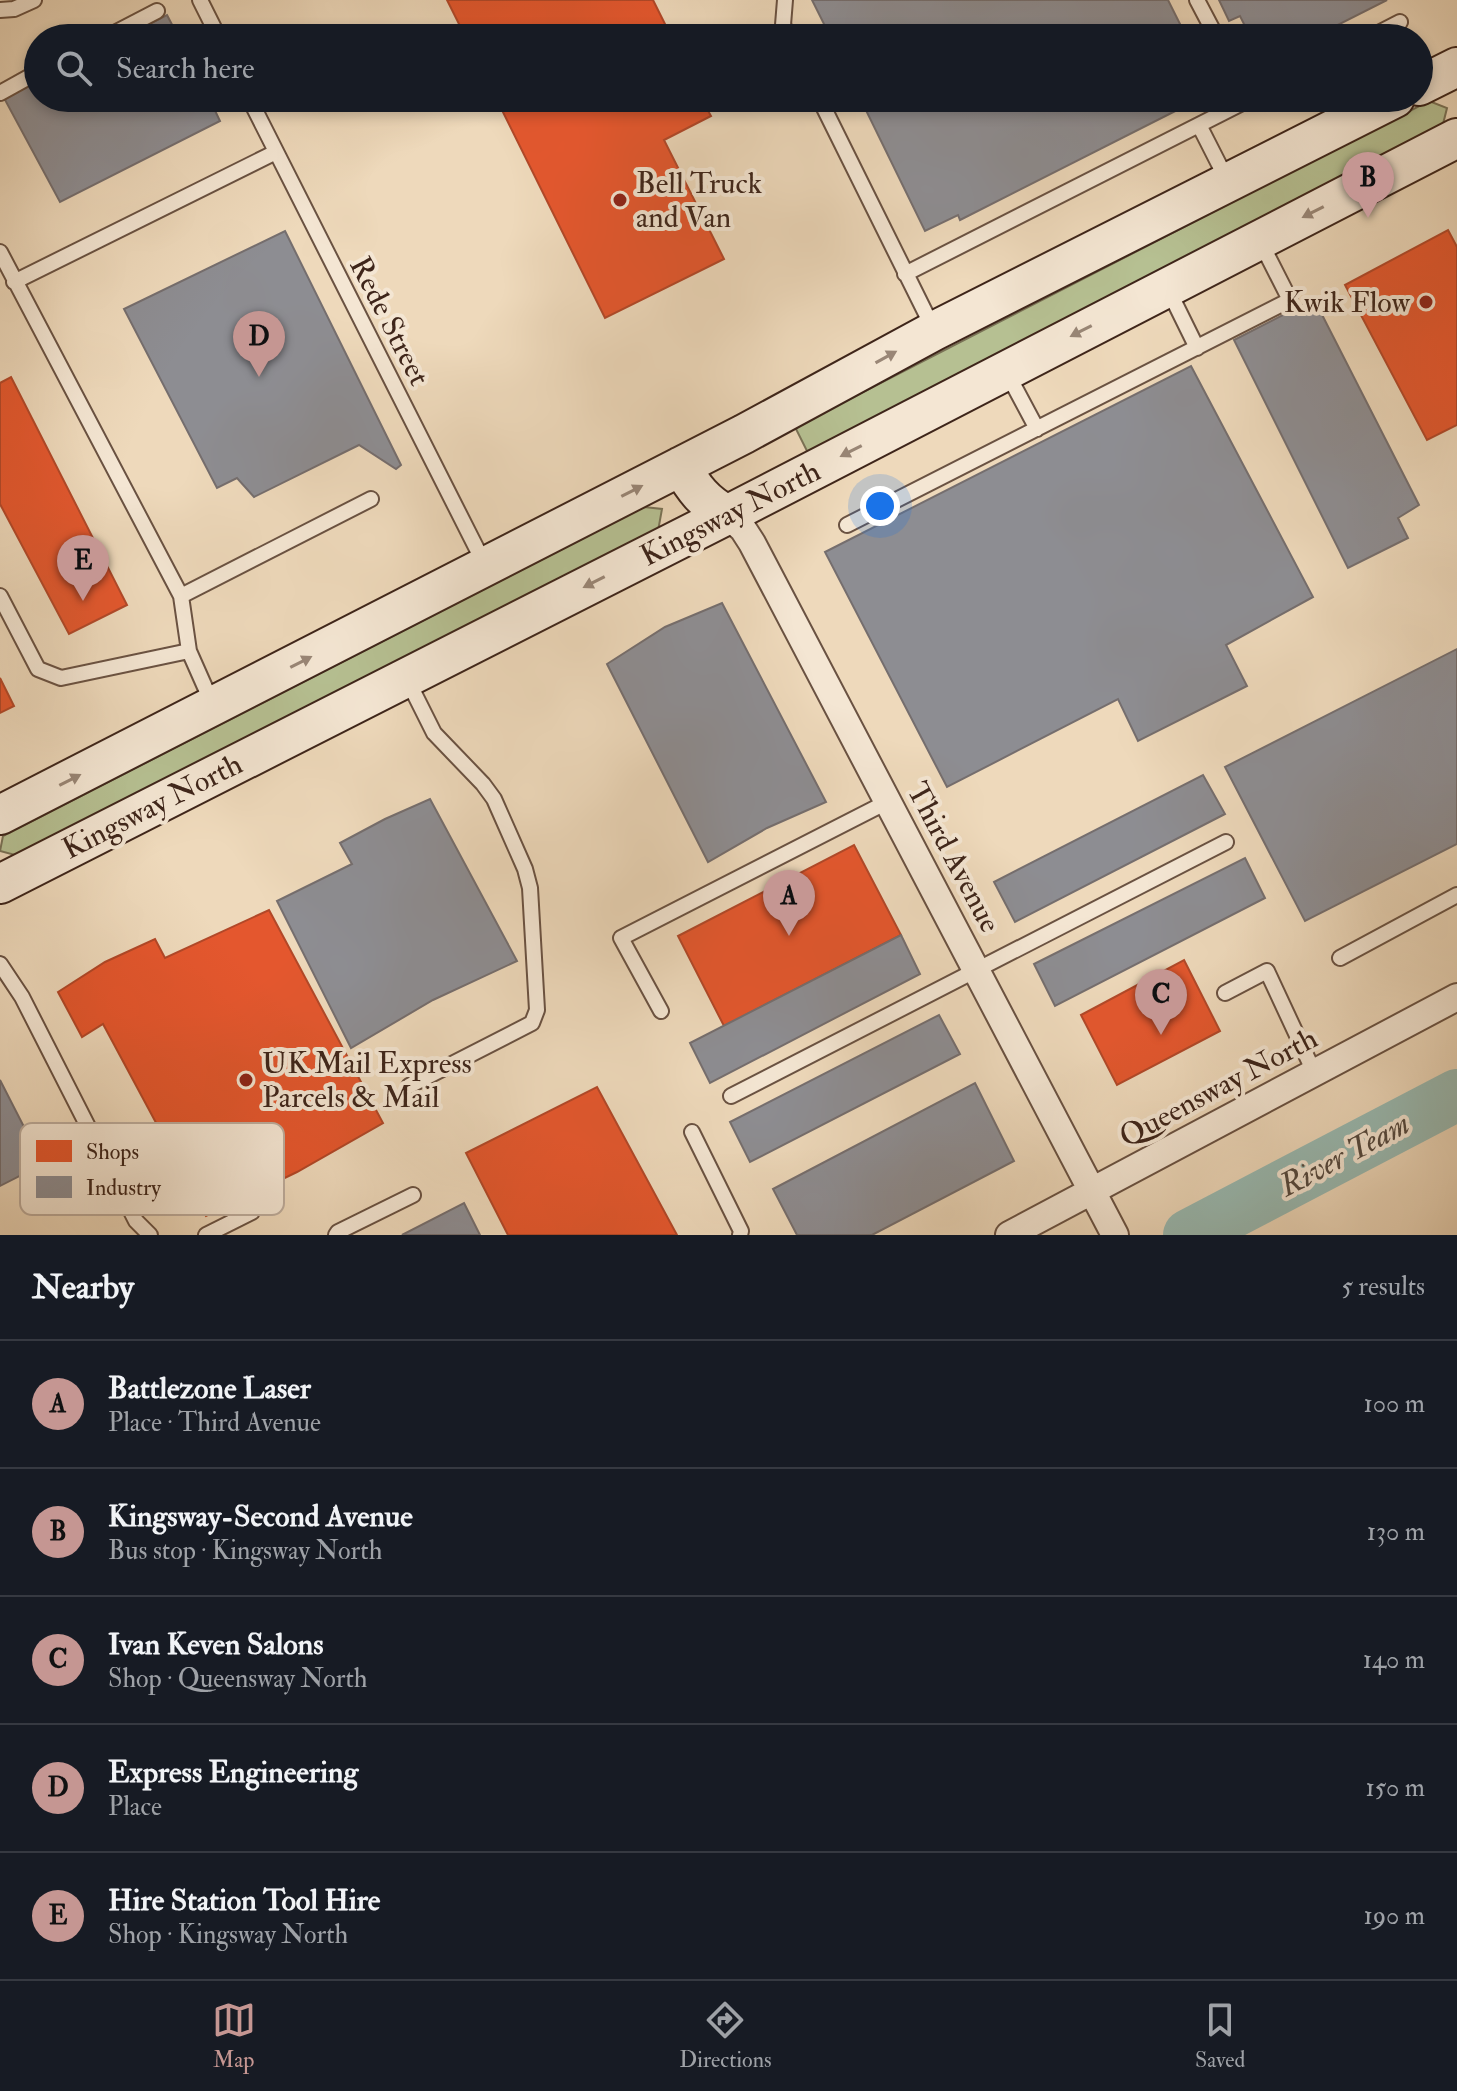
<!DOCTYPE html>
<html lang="en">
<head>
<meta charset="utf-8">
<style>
  :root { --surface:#171b24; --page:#242831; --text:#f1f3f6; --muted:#9ea1a6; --line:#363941; --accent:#c59692 }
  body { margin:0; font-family:"IM FELL Double Pica",serif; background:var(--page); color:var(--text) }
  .you { position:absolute; left:880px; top:506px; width:28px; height:28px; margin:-20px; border:6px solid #fff; border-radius:50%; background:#1a73e8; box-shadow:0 0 0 12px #1a73e833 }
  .badge { display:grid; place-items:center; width:52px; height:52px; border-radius:50%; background:var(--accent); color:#111; font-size:26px; font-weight:700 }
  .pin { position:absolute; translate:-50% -66px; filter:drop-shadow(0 2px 4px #0008) }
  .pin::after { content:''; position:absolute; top:42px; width:28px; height:24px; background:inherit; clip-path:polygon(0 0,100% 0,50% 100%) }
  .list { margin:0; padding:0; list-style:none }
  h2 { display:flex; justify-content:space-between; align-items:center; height:104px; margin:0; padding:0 32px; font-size:34px }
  h2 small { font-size:26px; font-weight:400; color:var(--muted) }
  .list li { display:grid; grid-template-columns:52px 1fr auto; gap:24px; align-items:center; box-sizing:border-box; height:128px; padding:0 32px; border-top:2px solid var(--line) }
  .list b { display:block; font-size:30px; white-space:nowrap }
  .list p { margin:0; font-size:26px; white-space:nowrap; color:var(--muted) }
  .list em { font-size:26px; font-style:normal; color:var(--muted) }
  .icon { flex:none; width:44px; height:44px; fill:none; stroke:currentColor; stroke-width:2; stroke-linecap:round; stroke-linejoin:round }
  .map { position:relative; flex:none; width:1457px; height:1235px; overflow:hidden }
  .search { position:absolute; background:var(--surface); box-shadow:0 4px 12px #0003; left:24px; right:24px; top:24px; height:88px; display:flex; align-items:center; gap:20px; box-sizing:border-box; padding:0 28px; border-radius:44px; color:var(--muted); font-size:30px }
  .sheet { height:744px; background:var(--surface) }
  nav { display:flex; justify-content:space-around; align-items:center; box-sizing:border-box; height:112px; border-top:2px solid var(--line); background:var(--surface); font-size:22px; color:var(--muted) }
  nav a { display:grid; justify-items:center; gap:4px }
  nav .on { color:var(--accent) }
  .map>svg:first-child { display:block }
</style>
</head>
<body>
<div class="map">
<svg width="1457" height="1235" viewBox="0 0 1457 1235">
  <rect width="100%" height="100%" fill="#eed9bb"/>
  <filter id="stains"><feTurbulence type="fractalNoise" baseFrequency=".0025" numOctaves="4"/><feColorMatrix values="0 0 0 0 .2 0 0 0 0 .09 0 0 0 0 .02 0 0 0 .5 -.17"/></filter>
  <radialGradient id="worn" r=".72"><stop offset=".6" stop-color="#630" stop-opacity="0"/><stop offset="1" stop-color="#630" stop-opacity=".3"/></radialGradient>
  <path fill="#b6c092" stroke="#7a7256" stroke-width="2" d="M1429,101l18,7 -5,20 -634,325 -13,-26z
    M644,507l18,2 -4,22 -643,324 -15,-4 3,-15z"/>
  <path fill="#e4572e" stroke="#b24828" stroke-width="2" d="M447,0h206l19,38h-206z
    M496,98h205l10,18 -47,24 60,119 -119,59z
    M1448,230l9,17v178l-30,15 -82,-155z
    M11,377l116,228 -58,29 -69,-130v-121z
    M0,678l14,28 -14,7z
    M854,845l47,90 -177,91 -46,-90z
    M269,910l114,213 -86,49 -91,44 -103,-192 -21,13 -24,-45 47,-30 50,-23 10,19z
    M1184,960l36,71 -103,54 -36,-70z
    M597,1087l80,148h-169l-42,-82z"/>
  <path fill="#8d8d92" stroke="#756e6e" stroke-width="2" d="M812,0h356l19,38h-356z
    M1219,0h168l-75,38h-61l-11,-22 -11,5z
    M167,15l12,23h-57z
    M38,81v17h171l11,23 -160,81 -56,-104z
    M860,98h341l-241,122 -2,-5 -33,16z
    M285,231l116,234 -5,4 -37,-24 -105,52 -17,-19 -20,10 -93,-179z
    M1314,299l105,206 -21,13 10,20 -60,30 -114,-228z
    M1191,366l122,231 -87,48 21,41 -109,55 -20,-42 -171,88 -122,-235z
    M722,603l104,199 -59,26 -59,34 -101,-198 58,-37z
    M1457,649v195l-152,77 -80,-154z
    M1203,775l22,39 -210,108 -21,-40z
    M430,799l87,162 -84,39 -82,48 -74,-147 75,-37 -12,-21 45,-24z
    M1245,858l20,40 -210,108 -21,-42z
    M901,935l19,39 -210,109 -20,-40z
    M939,1015l21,39 -210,108 -20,-40z
    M0,1080l43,84 -43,22z
    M975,1083l39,78 -142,74h-75l-24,-46z
    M464,1203l16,32h-78z"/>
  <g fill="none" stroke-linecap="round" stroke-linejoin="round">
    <path stroke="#99bab2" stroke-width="52" d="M1189,1235l268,-140"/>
    <g stroke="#6a5242" stroke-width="18">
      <path id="lane" d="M200,0l19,38
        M785,0l-2,25 7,13
        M1197,0l20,38
        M0,10l14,-1 20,-9
        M105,38l52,-27
        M1369,38l31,-16
        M0,93l38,-21
        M249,98l236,467
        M819,98l115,232
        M1199,125l29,57
        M0,252l181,344 8,55 23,52
        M905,274l347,-176
        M14,282l262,-130
        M1167,287l30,61
        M1006,371l31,58
        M847,525l443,-225 -30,-59
        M0,596l38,73 23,9 128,-27
        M181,596l190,-97
        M406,677l28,56 49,51 11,15 31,70 5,19 7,122 -5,13 -123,63
        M1340,958l117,-63
        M0,964l22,33 114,224 14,14
        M1225,993l42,-22 47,101
        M661,1011l-40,-73 268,-137
        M731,1096l495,-254
        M692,1132l49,99 -1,4
        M206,1235l46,-23
        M336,1235l2,-3 75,-37"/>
    </g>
    <g stroke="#6a5242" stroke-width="30">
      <path id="street" d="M727,515l16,14 9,14 363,692
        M1009,1235l448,-238"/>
    </g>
    <g stroke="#3e251a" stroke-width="42">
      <path id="secondary" d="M1419,86l38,-19
        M681,466c13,23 23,36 46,49
        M0,815l744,-381 190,-103 461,-233
        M0,884l727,-369 730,-377"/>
    </g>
    <use href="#lane" stroke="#f4e6d3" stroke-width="14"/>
    <use href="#street" stroke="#f4e6d3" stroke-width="26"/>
    <use href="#secondary" stroke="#f4e6d3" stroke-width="38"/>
  </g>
  <defs><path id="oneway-solid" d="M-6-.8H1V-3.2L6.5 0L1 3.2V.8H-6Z" transform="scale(2)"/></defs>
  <g fill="#998676">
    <use href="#oneway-solid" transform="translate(1313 212) rotate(153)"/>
    <use href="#oneway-solid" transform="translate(1081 331) rotate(153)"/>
    <use href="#oneway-solid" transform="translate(886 357) rotate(-29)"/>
    <use href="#oneway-solid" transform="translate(851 451) rotate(153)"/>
    <use href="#oneway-solid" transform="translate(632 491) rotate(-27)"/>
    <use href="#oneway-solid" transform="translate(594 582) rotate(153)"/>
    <use href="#oneway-solid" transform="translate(301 662) rotate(-27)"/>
    <use href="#oneway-solid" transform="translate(70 780) rotate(-27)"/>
  </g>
  <g fill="#8f2418" stroke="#f4e6d3" stroke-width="3">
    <circle cx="620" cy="200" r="8"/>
    <circle cx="1426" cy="302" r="8"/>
    <circle cx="246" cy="1080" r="8"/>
  </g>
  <g text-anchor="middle" stroke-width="8" stroke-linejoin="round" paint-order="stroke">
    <g font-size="30" fill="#3e251a" stroke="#f4e6d3" text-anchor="start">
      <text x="636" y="193">Bell Truck<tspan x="636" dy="34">and Van</tspan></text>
      <text x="1410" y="312" text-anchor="end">Kwik Flow</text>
      <text x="262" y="1073">UK Mail Express<tspan x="262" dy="34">Parcels &amp; Mail</tspan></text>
    </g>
    <g font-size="30" fill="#3e251a" stroke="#f4e6d3">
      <text transform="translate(390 321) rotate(63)" y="10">Rede Street</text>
      <text transform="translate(730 513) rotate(-27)" y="10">Kingsway North</text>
      <text transform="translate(152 806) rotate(-27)" y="10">Kingsway North</text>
      <text transform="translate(954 857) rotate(62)" y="10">Third Avenue</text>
      <text transform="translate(1218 1087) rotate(-28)" y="10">Queensway North</text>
    </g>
    <g font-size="32" font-style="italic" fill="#554a40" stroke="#f4e6d3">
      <text transform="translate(1344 1154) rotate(-28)" y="11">River Team</text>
    </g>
  </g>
  <rect x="20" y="1123" width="264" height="92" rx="12" fill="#f4e6d3" stroke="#bdac9c" stroke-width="2"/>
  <rect x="36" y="1140" width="36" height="22" fill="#e4572e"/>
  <rect x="36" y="1176" width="36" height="22" fill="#8d8d92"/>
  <g font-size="22" fill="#3e251a">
    <text x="86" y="1159">Shops</text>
    <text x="86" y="1195">Industry</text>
  </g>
  <rect width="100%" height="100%" filter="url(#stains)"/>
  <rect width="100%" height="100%" fill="url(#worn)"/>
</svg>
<div class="you"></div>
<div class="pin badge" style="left:789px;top:936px">A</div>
<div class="pin badge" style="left:1368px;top:218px">B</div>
<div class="pin badge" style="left:1161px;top:1035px">C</div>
<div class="pin badge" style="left:259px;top:377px">D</div>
<div class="pin badge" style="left:83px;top:601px">E</div>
<div class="search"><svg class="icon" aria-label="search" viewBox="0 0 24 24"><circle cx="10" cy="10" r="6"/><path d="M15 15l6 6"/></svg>Search here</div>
</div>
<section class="sheet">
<h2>Nearby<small>5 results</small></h2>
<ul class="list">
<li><span class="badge">A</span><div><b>Battlezone Laser</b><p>Place · Third Avenue</p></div><em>100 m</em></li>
<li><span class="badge">B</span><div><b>Kingsway-Second Avenue</b><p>Bus stop · Kingsway North</p></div><em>130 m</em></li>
<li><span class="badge">C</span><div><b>Ivan Keven Salons</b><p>Shop · Queensway North</p></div><em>140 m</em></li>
<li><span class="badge">D</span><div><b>Express Engineering</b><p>Place</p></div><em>150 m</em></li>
<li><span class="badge">E</span><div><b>Hire Station Tool Hire</b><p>Shop · Kingsway North</p></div><em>190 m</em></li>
</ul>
</section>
<nav>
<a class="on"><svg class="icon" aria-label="map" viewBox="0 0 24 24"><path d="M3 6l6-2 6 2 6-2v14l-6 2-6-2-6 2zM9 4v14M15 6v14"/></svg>Map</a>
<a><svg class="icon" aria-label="directions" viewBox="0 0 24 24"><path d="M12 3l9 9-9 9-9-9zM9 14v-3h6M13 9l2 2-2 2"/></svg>Directions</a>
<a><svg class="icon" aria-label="saved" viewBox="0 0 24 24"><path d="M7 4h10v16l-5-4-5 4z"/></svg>Saved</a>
</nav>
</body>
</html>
